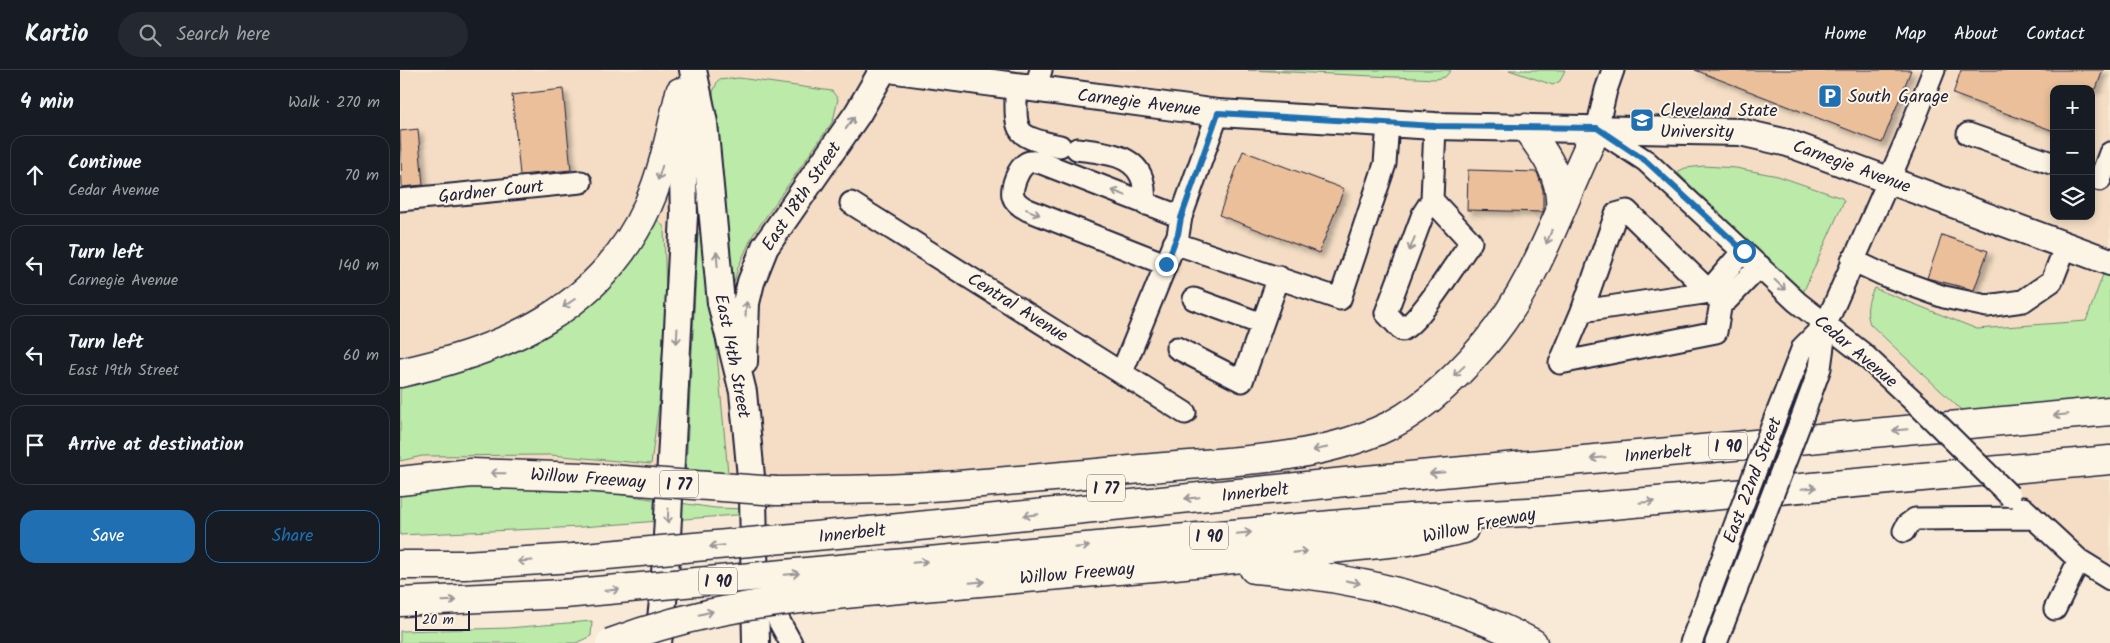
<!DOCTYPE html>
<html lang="en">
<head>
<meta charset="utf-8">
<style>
  :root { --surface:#171b24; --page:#242831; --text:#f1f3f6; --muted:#9ea1a6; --line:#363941; --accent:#1f6fb2 }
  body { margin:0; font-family:Kalam,sans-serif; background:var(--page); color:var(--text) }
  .controls { position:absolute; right:15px; top:15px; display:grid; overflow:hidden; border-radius:10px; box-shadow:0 2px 8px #0003 }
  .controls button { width:45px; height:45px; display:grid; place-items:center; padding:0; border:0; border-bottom:1px solid var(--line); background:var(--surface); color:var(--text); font:25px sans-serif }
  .scale { position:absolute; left:15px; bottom:12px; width:55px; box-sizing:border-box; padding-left:5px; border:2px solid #22223b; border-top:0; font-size:14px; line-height:18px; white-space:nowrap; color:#22223b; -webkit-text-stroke:4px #fcf5e5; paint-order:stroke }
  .stop { position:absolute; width:15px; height:15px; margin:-11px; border:4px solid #1f6fb2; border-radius:50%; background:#fff }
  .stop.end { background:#1f6fb2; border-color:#fff; box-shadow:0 1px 5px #0008 }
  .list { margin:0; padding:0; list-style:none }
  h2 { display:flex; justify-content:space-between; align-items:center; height:65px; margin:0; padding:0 20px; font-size:21px }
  h2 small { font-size:16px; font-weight:400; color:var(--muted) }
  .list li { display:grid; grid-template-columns:32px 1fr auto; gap:15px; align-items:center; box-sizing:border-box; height:80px; margin:0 10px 10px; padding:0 10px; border:1px solid var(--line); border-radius:15px }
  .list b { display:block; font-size:19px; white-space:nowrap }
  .list p { margin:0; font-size:16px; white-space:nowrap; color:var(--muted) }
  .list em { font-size:16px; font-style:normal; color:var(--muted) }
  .actions { display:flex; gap:10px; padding:15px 20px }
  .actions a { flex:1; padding:11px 0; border:1px solid var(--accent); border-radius:15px; text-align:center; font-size:18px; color:var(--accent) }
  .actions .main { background:var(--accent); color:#fff }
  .icon { flex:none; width:28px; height:28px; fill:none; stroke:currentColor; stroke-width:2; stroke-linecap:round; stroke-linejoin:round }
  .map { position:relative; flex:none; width:1710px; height:573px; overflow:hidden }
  header { display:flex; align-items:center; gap:30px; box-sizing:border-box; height:70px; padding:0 25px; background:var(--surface); border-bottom:1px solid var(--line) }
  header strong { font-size:24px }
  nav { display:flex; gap:28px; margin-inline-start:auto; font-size:18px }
  .search { width:350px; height:45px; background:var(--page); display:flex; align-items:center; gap:12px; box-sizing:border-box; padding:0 18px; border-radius:28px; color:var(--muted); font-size:19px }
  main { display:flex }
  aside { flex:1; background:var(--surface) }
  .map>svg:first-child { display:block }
</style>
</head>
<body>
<header>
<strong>Kartio</strong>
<div class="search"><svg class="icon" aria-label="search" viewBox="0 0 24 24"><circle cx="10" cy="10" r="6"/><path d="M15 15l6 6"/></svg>Search here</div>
<nav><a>Home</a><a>Map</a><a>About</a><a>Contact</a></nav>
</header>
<main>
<aside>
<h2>4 min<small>Walk · 270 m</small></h2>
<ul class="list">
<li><svg class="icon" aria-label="ahead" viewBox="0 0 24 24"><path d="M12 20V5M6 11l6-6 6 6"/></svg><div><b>Continue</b><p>Cedar Avenue</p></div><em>70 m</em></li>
<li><svg class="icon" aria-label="left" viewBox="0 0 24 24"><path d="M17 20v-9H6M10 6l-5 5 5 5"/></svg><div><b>Turn left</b><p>Carnegie Avenue</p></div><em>140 m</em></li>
<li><svg class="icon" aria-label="left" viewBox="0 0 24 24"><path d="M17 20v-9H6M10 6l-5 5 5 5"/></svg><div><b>Turn left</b><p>East 19th Street</p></div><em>60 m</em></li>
<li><svg class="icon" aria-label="arrive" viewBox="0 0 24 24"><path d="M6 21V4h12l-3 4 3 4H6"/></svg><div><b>Arrive at destination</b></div></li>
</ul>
<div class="actions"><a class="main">Save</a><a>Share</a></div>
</aside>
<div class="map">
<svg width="1710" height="573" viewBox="0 0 1710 573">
  <defs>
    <filter id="shadow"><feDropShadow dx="4.5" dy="4.5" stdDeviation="2.5" flood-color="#0004"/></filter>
  </defs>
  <rect width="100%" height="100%" fill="#f8ead6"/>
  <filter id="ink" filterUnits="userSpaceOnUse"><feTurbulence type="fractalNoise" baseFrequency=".02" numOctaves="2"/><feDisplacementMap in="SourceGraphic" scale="10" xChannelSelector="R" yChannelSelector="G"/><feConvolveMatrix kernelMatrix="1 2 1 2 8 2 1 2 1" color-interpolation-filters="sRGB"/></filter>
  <g filter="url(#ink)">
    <path fill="#f4ddc4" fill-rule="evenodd" d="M0,0h1710v341l-765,71 -143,-3 -227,21 -109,-1 -466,-18zM1654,19h37v127h-37z
      M1615,400l95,10v99l-125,-106z"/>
    <path fill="#bceaa8" stroke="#6f8672" d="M848,0h203l-6,7 -9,2z
      M1109,0h56l-5,11 -7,4z
      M339,8l93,13 6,8 -5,22 -80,114 -15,32 -5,20 -3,1 -17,-196 5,-12z
      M1304,96l32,2 42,8 64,22 2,3 -42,94 -125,-123 8,-4z
      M255,148l9,9 2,71 -7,105 -8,61 -100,-9 -129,1 -22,5v-80l231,-122 17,-23z
      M298,163l8,2 22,238 -42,-4z
      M1708,191l2,1v149l-135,12 -105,-99c-5,-13 -2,-24 4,-36l103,41 109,-8z
      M71,410l153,15 91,13 33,1 1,5 -167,13 -182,8v-44z
      M192,551l-1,15 -15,7h-176v-12l108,-3z"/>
    <path fill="#eabf9a" stroke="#22223b" filter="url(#shadow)" d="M1295,0h216l-29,73z
      M1561,0h142l-7,19h-42v42l-101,-37z
      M163,19l8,81 -51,5 -8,-80z
      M18,59l5,56 -21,2 -2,-56z
      M843,81l101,38 -25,64 -100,-38z
      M1068,100l69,2 6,18v22l-76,-2z
      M1542,165l46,16 -14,39 -47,-12z"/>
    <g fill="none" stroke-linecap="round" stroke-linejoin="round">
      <g stroke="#22223b" stroke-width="25">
        <path id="minor" d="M1213,0l-7,20 -9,39 49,32 151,141 64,50 58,54
          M616,16c0,47 -4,50 44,60
          M635,19l6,-19
          M1568,64l86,30
          M677,79c22,3 54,4 64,27 4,7 3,19 4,28
          M1700,110l10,-27
          M0,130l181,-18
          M1032,130l39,42c-15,20 -49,77 -69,88l-16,-17 37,-99 9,-14 3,-74
          M451,133l334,210
          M774,173l166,56 45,-135 3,-41
          M1343,181l-30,35 -3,6 11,10 6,-2 33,-34
          M1452,190l34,16 58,21 43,9 36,-5 29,-20 14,-36
          M765,194l-137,-54c-6,-3 -13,-7 -15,-14 -2,-9 5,-28 14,-33 3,-2 8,-1 12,-1l142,55
          M1310,222l-128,19 -22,52 156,-31 5,-30
          M794,229l68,25
          M1182,241l34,-97 11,-3 83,81
          M777,278l65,33 37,-104
          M722,302l56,-137 3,-18 37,-104
          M1403,345l17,-47 6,-44 79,-181 29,-73
          M1376,346l27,-69 23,-23
          M1623,438l56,52 31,19
          M1504,461l3,-6 8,-6 118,-1
          M369,518l10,33 12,22
          M1655,539l24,-49
          M1291,573l47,-126
          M1316,573l49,-129"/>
      </g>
      <g stroke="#22223b" stroke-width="30">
        <path id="major" d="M293,0l11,53 17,180 22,89 10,106 3,145
          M496,0l322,43 217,13 305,6 48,11 322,119
          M344,292l2,-59 5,-21 14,-35 93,-134 25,-43
          M258,573l6,-50 20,-378 -3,-110"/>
      </g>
      <g stroke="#22223b" stroke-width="31">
        <path id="highway" d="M1126,58c19,25 37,49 34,82
          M0,303c105,-23 202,-64 248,-168 16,-36 23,-75 32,-113
          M0,411l71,-8 111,4
          M376,421c56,-1 113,-1 169,-5 69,-5 139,-12 208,-18 74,-7 155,-7 225,-37 41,-17 78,-53 107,-87 54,-63 76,-143 112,-215
          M470,461l475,-49 765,-71
          M0,495h64l110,-7
          M472,496l538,-48 136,-7 564,-51
          M854,499c96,7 193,30 279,74
          M477,521l288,-25 243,-25 56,-12
          M0,532l164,-8"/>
      </g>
      <use href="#minor" stroke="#fcf5e5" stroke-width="21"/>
      <use href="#major" stroke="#fcf5e5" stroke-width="26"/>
      <use href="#highway" stroke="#fcf5e5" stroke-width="28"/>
      <g stroke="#22223b" stroke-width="25" stroke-linecap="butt">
        <path id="minor-bridge" d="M1519,336l91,90
          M1365,444l38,-99
          M1338,447l38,-101"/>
      </g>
      <g stroke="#22223b" stroke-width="31" stroke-linecap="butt">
        <path id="highway-bridge" d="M182,407l194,14
          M174,488l296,-27
          M164,524l308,-28
          M210,573c92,-35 170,-43 267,-52"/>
      </g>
      <use href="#minor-bridge" stroke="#fcf5e5" stroke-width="21"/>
      <use href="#highway-bridge" stroke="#fcf5e5" stroke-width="28"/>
    </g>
    <defs><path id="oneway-shaft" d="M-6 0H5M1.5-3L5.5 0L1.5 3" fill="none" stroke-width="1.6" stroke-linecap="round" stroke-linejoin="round" transform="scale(1.25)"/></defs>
    <g stroke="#9a9698">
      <use href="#oneway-shaft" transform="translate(450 53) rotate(-55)"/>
      <use href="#oneway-shaft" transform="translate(260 103) rotate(107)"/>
      <use href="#oneway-shaft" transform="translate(719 123) rotate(-159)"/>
      <use href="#oneway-shaft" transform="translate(633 142) rotate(23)"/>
      <use href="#oneway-shaft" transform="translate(1149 167) rotate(112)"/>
      <use href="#oneway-shaft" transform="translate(1012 174) rotate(111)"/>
      <use href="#oneway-shaft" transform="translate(317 189) rotate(-95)"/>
      <use href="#oneway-shaft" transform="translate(1380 215) rotate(44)"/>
      <use href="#oneway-shaft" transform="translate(169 233) rotate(145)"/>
      <use href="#oneway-shaft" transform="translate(346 239) rotate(-86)"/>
      <use href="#oneway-shaft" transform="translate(277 266) rotate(93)"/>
      <use href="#oneway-shaft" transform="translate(1059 301) rotate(137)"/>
      <use href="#oneway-shaft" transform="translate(1661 345) rotate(175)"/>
      <use href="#oneway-shaft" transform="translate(1500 360) rotate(175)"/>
      <use href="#oneway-shaft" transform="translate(920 379) rotate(168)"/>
      <use href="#oneway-shaft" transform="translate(1198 388) rotate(175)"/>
      <use href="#oneway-shaft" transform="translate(98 403) rotate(-179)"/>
      <use href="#oneway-shaft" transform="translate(1037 403) rotate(175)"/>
      <use href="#oneway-shaft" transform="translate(1409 418) rotate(-5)"/>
      <use href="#oneway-shaft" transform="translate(792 428) rotate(174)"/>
      <use href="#oneway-shaft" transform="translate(1247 432) rotate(-5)"/>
      <use href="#oneway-shaft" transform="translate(631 445) rotate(174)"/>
      <use href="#oneway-shaft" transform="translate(268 446) rotate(93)"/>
      <use href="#oneway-shaft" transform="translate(844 463) rotate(-5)"/>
      <use href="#oneway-shaft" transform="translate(317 476) rotate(174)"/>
      <use href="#oneway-shaft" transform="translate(682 477) rotate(-5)"/>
      <use href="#oneway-shaft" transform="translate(900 482) rotate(-6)"/>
      <use href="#oneway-shaft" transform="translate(125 491) rotate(176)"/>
      <use href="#oneway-shaft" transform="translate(520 492) rotate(-5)"/>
      <use href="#oneway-shaft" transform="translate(392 504) rotate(-5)"/>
      <use href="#oneway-shaft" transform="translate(577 512) rotate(-5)"/>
      <use href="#oneway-shaft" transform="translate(953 512) rotate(12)"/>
      <use href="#oneway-shaft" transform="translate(212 520) rotate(-5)"/>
      <use href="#oneway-shaft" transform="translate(49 531) rotate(-2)"/>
      <use href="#oneway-shaft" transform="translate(306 543) rotate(-13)"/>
    </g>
  </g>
  <g fill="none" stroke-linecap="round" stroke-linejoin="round" filter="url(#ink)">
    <path stroke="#1f6fb2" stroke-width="6" d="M766,194l12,-30 3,-16 37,-105 217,13 162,2 49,33 98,90"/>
  </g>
  <defs>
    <g id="parking-square" transform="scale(1.25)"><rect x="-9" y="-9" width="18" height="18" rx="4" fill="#1f6fb2" stroke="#fcf5e5"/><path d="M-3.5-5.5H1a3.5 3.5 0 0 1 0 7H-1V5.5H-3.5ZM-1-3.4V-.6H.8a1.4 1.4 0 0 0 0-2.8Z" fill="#fff"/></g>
    <g id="university-square" transform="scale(1.25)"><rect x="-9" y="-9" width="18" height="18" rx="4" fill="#1f6fb2" stroke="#fcf5e5"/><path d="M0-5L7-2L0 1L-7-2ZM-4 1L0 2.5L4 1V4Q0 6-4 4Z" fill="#fff"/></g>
  </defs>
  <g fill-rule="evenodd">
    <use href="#parking-square" x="1430" y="26"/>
    <use href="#university-square" x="1242" y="50"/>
  </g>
  <g text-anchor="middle" stroke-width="4" stroke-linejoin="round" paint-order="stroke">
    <g fill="#fcf5e5" stroke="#63616e" stroke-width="1">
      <rect x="1309" y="362.5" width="38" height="27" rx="4"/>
      <rect x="260" y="400.5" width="38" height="27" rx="4"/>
      <rect x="687" y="404.5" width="38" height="27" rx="4"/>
      <rect x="790" y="452.5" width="38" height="27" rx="4"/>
      <rect x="299" y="497.5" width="38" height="27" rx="4"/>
    </g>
    <g font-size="16" font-weight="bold" fill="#22223b">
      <text x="1328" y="382">I 90</text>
      <text x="279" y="420">I 77</text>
      <text x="706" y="424">I 77</text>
      <text x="809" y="472">I 90</text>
      <text x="318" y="517">I 90</text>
    </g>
    <g font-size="18" fill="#22223b" stroke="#fcf5e5" text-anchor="start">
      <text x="1448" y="32">South Garage</text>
      <text x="1260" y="46">Cleveland State<tspan x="1260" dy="21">University</tspan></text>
    </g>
    <g font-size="18" fill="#22223b" stroke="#fcf5e5">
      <text transform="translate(739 32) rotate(7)" y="6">Carnegie Avenue</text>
      <text transform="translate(1452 96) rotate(20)" y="6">Carnegie Avenue</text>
      <text transform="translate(91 121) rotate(-6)" y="6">Gardner Court</text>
      <text transform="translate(401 126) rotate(-56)" y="6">East 18th Street</text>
      <text transform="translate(618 237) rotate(32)" y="6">Central Avenue</text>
      <text transform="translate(1456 281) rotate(40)" y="6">Cedar Avenue</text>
      <text transform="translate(333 286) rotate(79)" y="6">East 14th Street</text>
      <text transform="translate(1258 383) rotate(-5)" y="6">Innerbelt</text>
      <text transform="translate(188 408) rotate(4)" y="6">Willow Freeway</text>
      <text transform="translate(1352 410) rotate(-69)" y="6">East 22nd Street</text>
      <text transform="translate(855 422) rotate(-6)" y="6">Innerbelt</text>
      <text transform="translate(1079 455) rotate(-12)" y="6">Willow Freeway</text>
      <text transform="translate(452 463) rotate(-6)" y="6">Innerbelt</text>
      <text transform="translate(677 503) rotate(-5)" y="6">Willow Freeway</text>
    </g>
  </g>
</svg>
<div class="controls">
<button>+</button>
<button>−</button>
<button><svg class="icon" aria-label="layers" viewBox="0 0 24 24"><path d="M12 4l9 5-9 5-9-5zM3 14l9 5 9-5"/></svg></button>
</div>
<div class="scale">20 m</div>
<div class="stop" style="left:1344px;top:181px"></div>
<div class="stop end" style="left:766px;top:194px"></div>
</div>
</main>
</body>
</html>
